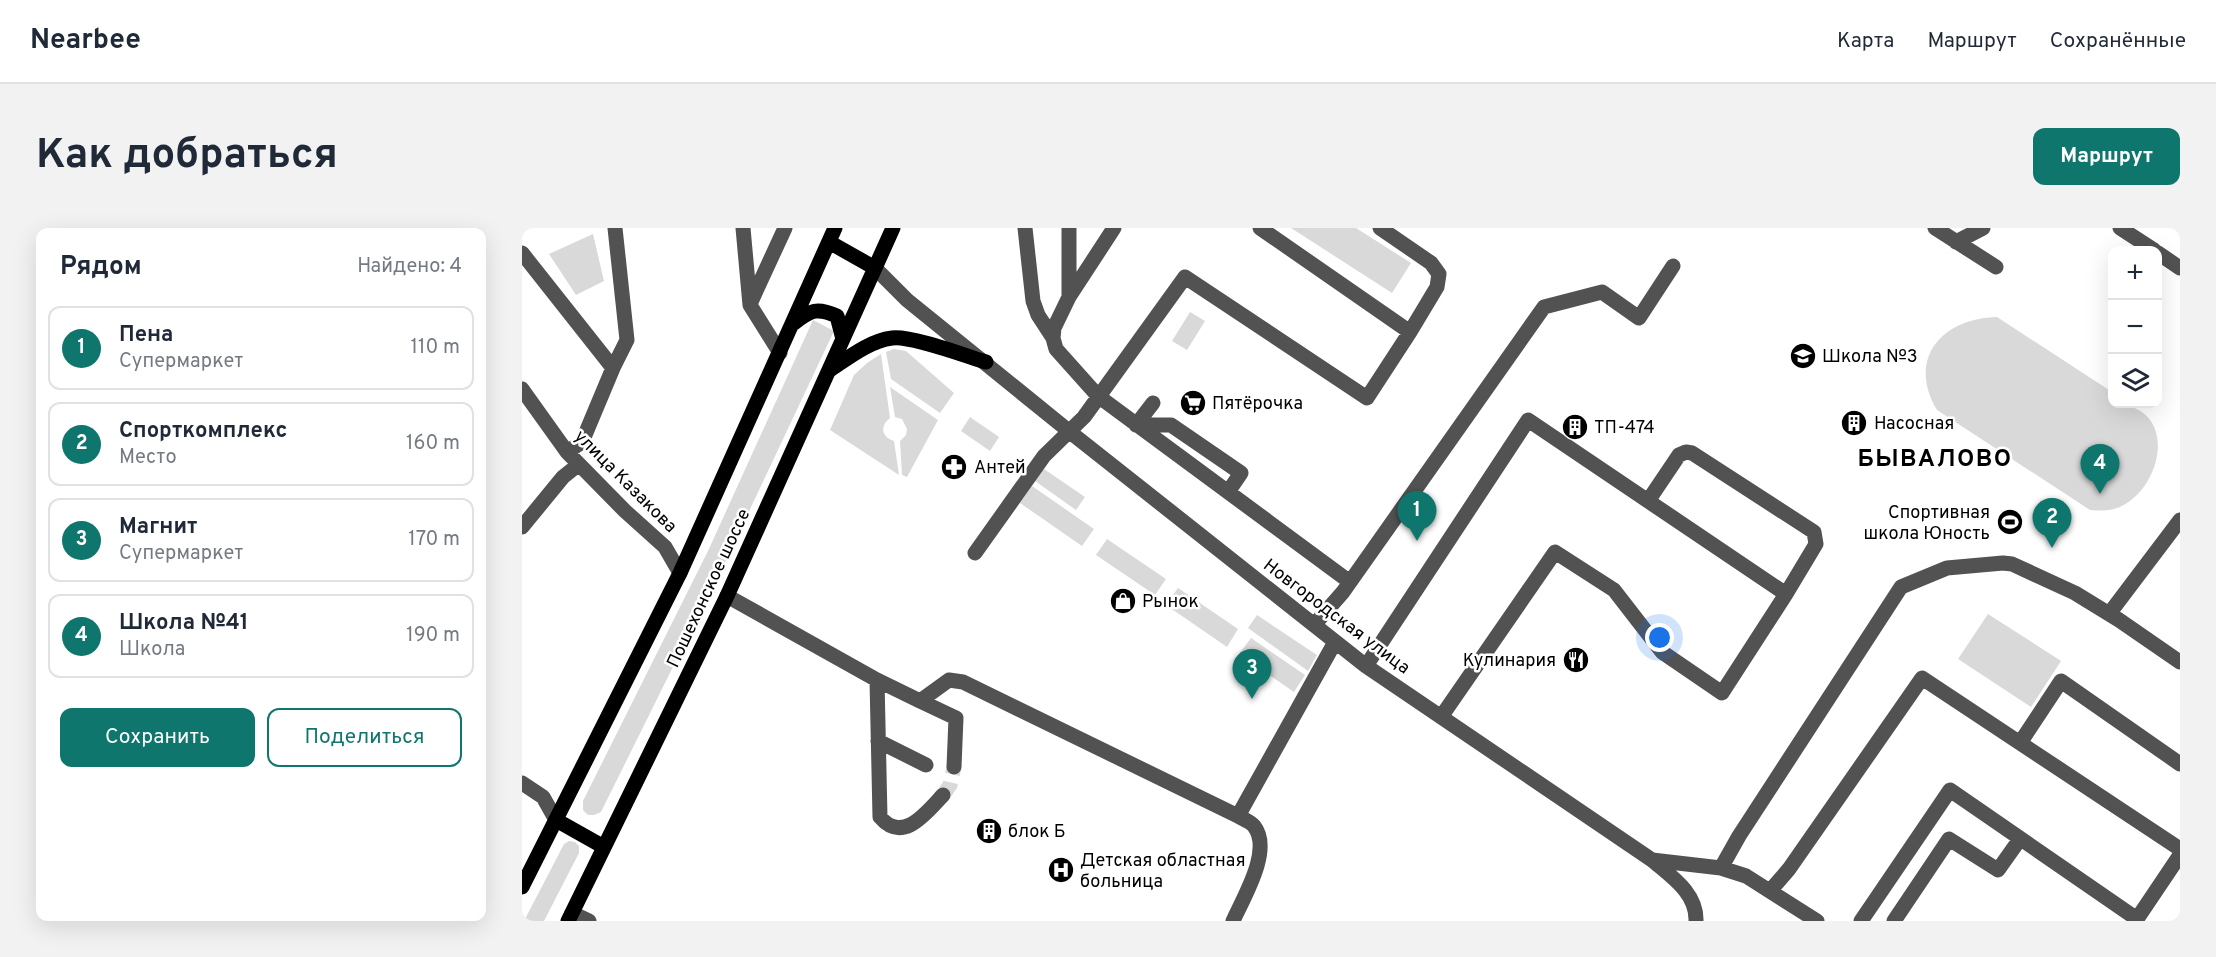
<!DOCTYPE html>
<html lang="ru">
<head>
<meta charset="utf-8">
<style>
  :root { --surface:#fff; --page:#f2f2f3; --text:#1f2937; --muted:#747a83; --line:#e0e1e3; --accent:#0f766e }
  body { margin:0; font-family:Overpass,sans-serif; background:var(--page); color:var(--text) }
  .controls { position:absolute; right:18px; top:18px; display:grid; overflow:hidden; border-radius:12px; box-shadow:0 6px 24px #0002 }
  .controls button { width:54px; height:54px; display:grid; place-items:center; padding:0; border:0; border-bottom:2px solid var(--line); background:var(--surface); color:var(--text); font:30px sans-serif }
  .you { position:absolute; left:1138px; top:410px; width:21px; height:21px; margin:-15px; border:4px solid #fff; border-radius:50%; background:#1a73e8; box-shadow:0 0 0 9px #1a73e833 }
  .badge { display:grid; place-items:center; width:39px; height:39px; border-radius:50%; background:var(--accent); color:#fff; font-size:20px; font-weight:700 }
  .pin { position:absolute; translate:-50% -50px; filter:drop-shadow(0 2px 3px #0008) }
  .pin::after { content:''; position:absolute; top:32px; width:21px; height:18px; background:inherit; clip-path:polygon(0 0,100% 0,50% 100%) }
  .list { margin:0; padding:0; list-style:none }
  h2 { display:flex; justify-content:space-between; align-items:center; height:78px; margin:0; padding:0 24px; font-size:26px }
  h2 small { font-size:20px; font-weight:400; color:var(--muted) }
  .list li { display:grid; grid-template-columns:39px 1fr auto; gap:18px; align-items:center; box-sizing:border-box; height:84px; margin:0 12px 12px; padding:0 12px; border:2px solid var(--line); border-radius:12px }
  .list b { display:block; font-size:22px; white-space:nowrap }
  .list p { margin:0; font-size:20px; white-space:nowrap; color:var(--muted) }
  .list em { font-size:20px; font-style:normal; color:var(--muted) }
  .actions { display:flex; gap:12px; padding:18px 24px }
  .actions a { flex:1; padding:14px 0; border:2px solid var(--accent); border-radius:12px; text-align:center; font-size:21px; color:var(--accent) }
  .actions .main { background:var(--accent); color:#fff }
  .icon { flex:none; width:33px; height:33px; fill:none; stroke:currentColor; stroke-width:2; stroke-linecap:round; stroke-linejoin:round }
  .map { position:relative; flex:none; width:1658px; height:693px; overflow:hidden; border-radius:12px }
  header { display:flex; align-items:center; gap:36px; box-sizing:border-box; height:84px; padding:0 30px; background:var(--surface); border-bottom:2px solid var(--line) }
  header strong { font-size:28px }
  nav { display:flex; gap:33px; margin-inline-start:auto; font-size:21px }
  .intro { display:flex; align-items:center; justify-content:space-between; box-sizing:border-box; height:144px; padding:0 36px }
  h1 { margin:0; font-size:42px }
  .button { padding:15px 27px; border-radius:12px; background:var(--accent); color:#fff; font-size:21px; font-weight:700 }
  main { display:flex; gap:36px; padding:0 36px }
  aside { flex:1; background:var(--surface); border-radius:12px; box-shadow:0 6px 24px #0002 }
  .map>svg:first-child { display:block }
</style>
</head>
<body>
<header>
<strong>Nearbee</strong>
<nav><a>Карта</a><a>Маршрут</a><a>Сохранённые</a></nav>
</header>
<div class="intro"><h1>Как добраться</h1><a class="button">Маршрут</a></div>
<main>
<aside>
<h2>Рядом<small>Найдено: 4</small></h2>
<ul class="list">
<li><span class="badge">1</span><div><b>Пена</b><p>Супермаркет</p></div><em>110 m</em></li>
<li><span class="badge">2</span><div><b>Спорткомплекс</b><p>Место</p></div><em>160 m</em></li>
<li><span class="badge">3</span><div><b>Магнит</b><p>Супермаркет</p></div><em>170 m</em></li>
<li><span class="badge">4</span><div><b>Школа №41</b><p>Школа</p></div><em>190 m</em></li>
</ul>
<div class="actions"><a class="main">Сохранить</a><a>Поделиться</a></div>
</aside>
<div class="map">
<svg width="1658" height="693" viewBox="0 0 1658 693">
  <rect width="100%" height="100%" fill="#fff"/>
  <path fill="#d9d9d9" d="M769,0h65l55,35 -19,30z
    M71,6l11,47 -28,14 -27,-41z
    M668,84l15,9 -18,29 -15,-9z
    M1475,89l115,75v12c67,0 52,81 10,102 -10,5 -21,5 -32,4l-153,-100c-31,-52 6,-92 60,-93z
    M291,92l21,11 -108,229 -125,252 -7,3h-6l-5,-5v-9l125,-250z
    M372,121l12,2 48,42 -14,20 -49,-34 -5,-27z
    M359,126l9,64c-11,8 -8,20 4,23l5,34 -69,-45 24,-55 13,-12z
    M368,159l48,33 -31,57 -5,-2 -2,-34 6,-6 1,-6 -5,-10 -7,-2z
    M448,189l29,20 -9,14 -29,-20z
    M522,241l41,28 -9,13 -41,-29z
    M510,258l62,43 -12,17 -62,-43z
    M585,311l59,40 -11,16 -59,-40z
    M656,360l60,41 -11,18 -61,-42z
    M1466,386l73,47 -30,46 -73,-48z
    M735,387l60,40 -9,16 -60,-43z
    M729,410l54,37 -11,17 -55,-38z
    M47,613l6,1 4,4v7l-35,68h-20l40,-77z"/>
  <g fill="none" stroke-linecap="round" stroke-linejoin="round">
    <path stroke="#d9d9d9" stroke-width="15" stroke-dasharray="15 8" stroke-linecap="butt" d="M421,567l7,-10 4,-18"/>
    <path stroke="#525252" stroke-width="15" d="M221,0l7,77 30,48
      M503,0l8,73 5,14 15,23
      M592,0l-45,69 -15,31 -1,10 3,11 42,47 252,186
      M858,0l51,35 8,11 -2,13 -27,45
      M1413,0l61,39
      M1598,0l34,22
      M1434,14l27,-14
      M0,25l91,115
      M1636,25l22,15
      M353,40l32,32 163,132 296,234 286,194 69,8 25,8 71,45
      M547,69v-69
      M228,76l35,-76
      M0,161l45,63 58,59 40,36 15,26
      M614,197h35l70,48 -13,19
      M614,197l17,-22
      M45,224l15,-10 31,-74 14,-28 -12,-112
      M0,299l41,-50 15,-12
      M453,325l69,-97 40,-39 101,-140 182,121 43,-66 -150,-104
      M205,368l150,84 43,21 29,-21 14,2 275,134 97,-174
      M1587,386l71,-94
      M792,397l29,-33 201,-285 58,-15 37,26 34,-52
      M844,438l162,-246 258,174
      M355,452l3,137c23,27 46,-4 63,-22
      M398,473l36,17 -2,49
      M919,489l114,-165 59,38 48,62 60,41 64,-99 30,-50 -2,-12 -122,-79 -6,-1 -7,3 -31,46
      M356,513l48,24
      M1498,515l41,-62 119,83
      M0,555l21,14 13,23
      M1130,632c20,17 45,33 44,61
      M1199,640l18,-32 162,-249 46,-19 56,-5 9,1 63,29 44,27 61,42
      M1248,663l19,-22 133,-191 258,171
      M50,685l17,8
      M711,693c10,-23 40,-71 21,-95 -3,-4 -11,-7 -16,-10
      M1339,693l89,-131 187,129 43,-64
      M1372,693l55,-82 49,31 22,-31"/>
    <path stroke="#000" stroke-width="15" d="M307,14l46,26
      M272,95c17,-13 23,-16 43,-7l6,23
      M308,142c18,-12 39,-29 62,-32 18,-3 74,18 94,24
      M34,592l48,27
      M0,659l158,-314 155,-345
      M46,693l159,-325 166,-368"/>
  </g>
  <defs>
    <g id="school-disc" transform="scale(1.35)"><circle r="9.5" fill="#000" stroke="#fff"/><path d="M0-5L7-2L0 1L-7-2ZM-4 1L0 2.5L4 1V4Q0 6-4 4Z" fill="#fff"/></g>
    <g id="supermarket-disc" transform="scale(1.35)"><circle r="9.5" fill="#000" stroke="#fff"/><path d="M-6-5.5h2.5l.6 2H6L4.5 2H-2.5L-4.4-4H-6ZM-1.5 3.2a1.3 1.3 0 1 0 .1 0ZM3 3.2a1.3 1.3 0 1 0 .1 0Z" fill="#fff"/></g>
    <g id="building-disc" transform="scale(1.35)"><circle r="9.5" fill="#000" stroke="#fff"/><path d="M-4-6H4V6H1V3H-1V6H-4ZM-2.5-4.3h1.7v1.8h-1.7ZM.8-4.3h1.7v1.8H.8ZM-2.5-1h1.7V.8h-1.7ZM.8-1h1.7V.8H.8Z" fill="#fff"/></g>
    <g id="pharmacy-disc" transform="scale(1.35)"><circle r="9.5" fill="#000" stroke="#fff"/><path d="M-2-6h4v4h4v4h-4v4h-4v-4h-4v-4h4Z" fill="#fff"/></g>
    <g id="stadium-disc" transform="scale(1.35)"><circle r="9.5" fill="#000" stroke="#fff"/><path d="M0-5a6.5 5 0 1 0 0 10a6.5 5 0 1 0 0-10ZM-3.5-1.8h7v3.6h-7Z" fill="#fff"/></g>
    <g id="shop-disc" transform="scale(1.35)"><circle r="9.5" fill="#000" stroke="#fff"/><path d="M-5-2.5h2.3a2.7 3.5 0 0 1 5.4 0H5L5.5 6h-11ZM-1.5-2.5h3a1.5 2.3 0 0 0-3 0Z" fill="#fff"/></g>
    <g id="restaurant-disc" transform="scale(1.35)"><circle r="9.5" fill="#000" stroke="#fff"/><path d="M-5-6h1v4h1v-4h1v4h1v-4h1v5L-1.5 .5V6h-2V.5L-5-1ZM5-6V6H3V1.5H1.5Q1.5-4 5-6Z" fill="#fff"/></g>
    <g id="hospital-disc" transform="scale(1.35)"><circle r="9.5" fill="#000" stroke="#fff"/><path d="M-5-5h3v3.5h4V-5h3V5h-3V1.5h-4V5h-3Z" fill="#fff"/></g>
  </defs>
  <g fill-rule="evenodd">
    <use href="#school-disc" x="1281" y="128"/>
    <use href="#supermarket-disc" x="671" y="175"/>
    <use href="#building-disc" x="1332" y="195"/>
    <use href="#building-disc" x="1053" y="199"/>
    <use href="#pharmacy-disc" x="432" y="239"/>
    <use href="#stadium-disc" x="1488" y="294"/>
    <use href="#shop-disc" x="601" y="373"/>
    <use href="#restaurant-disc" x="1054" y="432"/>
    <use href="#building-disc" x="467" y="603"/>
    <use href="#hospital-disc" x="539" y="642"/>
  </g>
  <g text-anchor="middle" stroke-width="5" stroke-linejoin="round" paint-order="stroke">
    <g font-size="18" fill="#000" stroke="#fff" text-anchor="start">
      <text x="1300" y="134">Школа №3</text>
      <text x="690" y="181">Пятёрочка</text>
      <text x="1352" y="201">Насосная</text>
      <text x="1072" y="205">ТП-474</text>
      <text x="452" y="245">Антей</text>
      <text x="1468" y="290" text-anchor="end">Спортивная<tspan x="1468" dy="21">школа Юность</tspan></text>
      <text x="620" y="379">Рынок</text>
      <text x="1034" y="438" text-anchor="end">Кулинария</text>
      <text x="486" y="609">блок Б</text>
      <text x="558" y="638">Детская областная<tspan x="558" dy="21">больница</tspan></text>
    </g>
    <g font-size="18" fill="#000" stroke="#fff">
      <text transform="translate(104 253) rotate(45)" y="6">улица Казакова</text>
      <text transform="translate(186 360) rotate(-65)" y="6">Пошехонское шоссе</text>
      <text transform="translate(815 388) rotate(37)" y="6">Новгородская улица</text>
    </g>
    <g font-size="24" font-weight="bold" letter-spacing="1.5" fill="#000" stroke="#fff">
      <text x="1413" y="238">БЫВАЛОВО</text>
    </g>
  </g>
</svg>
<div class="controls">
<button>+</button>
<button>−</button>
<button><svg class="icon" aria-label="layers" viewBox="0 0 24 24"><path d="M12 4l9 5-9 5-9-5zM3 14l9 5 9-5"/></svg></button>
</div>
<div class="you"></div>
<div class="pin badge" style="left:895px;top:313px">1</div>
<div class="pin badge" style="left:1530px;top:320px">2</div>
<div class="pin badge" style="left:730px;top:471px">3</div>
<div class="pin badge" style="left:1578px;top:266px">4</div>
</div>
</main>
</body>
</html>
